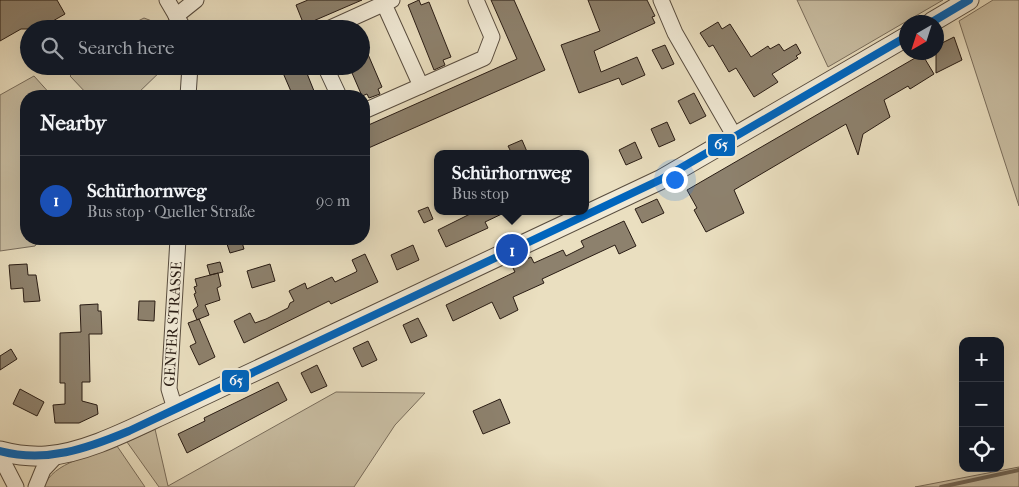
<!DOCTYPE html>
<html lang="en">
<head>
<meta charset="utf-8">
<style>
  :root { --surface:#171b24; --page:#20242c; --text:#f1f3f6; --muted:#9ea1a6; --line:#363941; --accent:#c59692 }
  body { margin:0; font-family:"IM FELL French Canon",serif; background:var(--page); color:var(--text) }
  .controls { position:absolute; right:15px; bottom:15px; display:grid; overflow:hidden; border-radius:10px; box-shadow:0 5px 20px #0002 }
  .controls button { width:45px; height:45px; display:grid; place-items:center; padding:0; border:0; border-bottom:1px solid var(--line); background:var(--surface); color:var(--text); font:25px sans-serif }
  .compass { position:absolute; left:899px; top:15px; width:45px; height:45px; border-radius:50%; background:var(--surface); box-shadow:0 5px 20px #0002; rotate:219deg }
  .you { position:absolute; left:674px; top:179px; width:18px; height:18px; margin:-12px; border:4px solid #fff; border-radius:50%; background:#1a73e8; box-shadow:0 0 0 8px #1a73e833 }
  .badge { display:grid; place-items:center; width:32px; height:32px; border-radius:50%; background:var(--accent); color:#fff; font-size:16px; font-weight:700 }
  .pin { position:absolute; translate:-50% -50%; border:2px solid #fff; box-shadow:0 1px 5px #0006 }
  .popup { position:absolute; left:434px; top:150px; width:155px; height:65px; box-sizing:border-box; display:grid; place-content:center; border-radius:10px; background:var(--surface); filter:drop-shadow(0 1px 4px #0005); font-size:16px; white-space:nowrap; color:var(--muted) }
  .popup b { font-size:19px; color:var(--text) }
  .popup::after { content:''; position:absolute; left:50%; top:100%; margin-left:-10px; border:10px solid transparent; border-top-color:var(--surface) }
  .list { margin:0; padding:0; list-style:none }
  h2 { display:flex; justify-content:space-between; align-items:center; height:65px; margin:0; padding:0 20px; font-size:21px }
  h2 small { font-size:16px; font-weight:400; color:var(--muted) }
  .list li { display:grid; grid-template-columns:32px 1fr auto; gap:15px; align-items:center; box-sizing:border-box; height:90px; padding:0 20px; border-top:1px solid var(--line) }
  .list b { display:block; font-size:19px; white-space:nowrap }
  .list p { margin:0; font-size:16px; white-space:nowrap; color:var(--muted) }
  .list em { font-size:16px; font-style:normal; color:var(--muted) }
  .icon { flex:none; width:28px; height:28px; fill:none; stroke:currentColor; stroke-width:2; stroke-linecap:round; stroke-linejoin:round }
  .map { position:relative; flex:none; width:1019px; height:487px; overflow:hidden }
  .search { position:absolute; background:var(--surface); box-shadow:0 5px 20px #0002; left:20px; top:20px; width:350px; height:55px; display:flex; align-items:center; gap:12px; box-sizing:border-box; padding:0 18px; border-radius:28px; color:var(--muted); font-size:19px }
  .panel { position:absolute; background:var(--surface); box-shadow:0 5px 20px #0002; left:20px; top:90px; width:350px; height:155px; border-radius:20px }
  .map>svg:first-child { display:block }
</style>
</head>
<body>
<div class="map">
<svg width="1019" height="487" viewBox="0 0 1019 487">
  <rect width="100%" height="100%" fill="#eadfc0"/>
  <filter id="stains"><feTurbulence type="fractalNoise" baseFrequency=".004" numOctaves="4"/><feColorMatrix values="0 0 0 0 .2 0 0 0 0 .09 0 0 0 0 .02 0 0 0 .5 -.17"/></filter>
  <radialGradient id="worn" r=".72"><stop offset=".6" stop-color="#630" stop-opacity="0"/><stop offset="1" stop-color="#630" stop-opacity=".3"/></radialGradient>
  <path fill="#c9bea3" stroke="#796d5c" d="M797,0h146l-115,67z
    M993,0h26v206l-60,-185z
    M144,18l29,11h-51z
    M80,66h86l-31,30h-46l-19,-20z
    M34,76l18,20h-26v143h14l-5,7 -35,5v-156z
    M336,392l89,1 -30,32 -41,62h-195l-32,-45 28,-13 13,57z
    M117,446l28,41h-101c8,-25 50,-32 73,-41z
    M1019,467v20h-104z"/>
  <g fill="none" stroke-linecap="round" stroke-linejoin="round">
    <path stroke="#756958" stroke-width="4" d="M941,487l78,-17"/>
  </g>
  <path fill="#8d816d" stroke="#291c14" d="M0,0h57l8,14 -26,15h-18l-21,12z
    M308,0h54l-58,25 -8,-20z
    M419,0l2,5 8,-3 22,55 -8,3 2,5 -11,5 -26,-65z
    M491,0h23l31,70 -181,80v-23l153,-68z
    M588,0h59l8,16 -3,1 3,6 -61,28 7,21 36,-15 8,18 -23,10 -3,-7 -40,15 -18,-48 39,-14z
    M718,22l4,7 8,-5 21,33 17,-11 2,3 9,-5 5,7 12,-7 5,9 -5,3 2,2 -26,16 6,8 -24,15 -18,-29 -7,4 -16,-27 -4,2 -9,-14z
    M954,37l8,23 -26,13v-27z
    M361,38l21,49 -4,2 2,5 -11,4 -2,-4 -5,2 -13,-30h12z
    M665,45l9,19 -12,5 -10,-19z
    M922,54l12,20 -24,15 -2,-3 -24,14 6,17 -27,17 -5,21 -12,-31 -112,66 10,23 -38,19 -12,-22 3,-2 -10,-18z
    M280,66h24l12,30h-23z
    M694,93l12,23 -16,8 -12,-23z
    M667,122l8,18 -16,7 -8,-18z
    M522,140l6,14h-16l-4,-8z
    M635,142l7,16 -16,7 -7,-15z
    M657,199l7,14 -22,10 -7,-14z
    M428,207l5,12 -9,4 -6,-12z
    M476,211h32l-23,11 3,6 -42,19 -8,-17z
    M624,221l12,25 -17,8 -4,-9 -73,34 2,4 -31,14 5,13 -18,9 -8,-17 -39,19 -7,-16 69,-33 -3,-6 19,-9 3,6 29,-13 3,6 18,-9 -3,-6z
    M235,239h6l3,10 -14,4 -4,-12z
    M413,245l6,15 -22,10 -6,-15z
    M365,254l13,28 -47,22 -2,-3 -85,42 -10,-22 16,-8 5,10 11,-4 22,-11 2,-5 4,-2 -5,-10 16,-8 2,6 25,-12 3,5 21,-10 1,-1 -5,-11z
    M220,262l3,10 -13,3 -3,-10z
    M27,264l1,11h8l4,26 -16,1 -1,-14 -12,1 -2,-24z
    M270,264l5,17 -23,7 -5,-17z
    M218,273l3,13 -4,2 3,12 -15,5 4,10 -10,4 16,38 -16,8 -9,-19 6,-3 -8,-20 11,-4 -2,1 -4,-10 5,-4 -4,-12 2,-1 -2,-6 3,-1 -2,-7z
    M139,301h16l-1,20 -16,-1z
    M98,304v7h3l1,23h-13l1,48h-8v19l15,4 1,9 -19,9h-24l-2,-18 12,-1v-21h-5v-50l21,-1 -1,-27z
    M418,318l9,18 -16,7 -8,-18z
    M368,341l9,19 -15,7 -9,-19z
    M11,349l6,10 -17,11v-14z
    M317,365l10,21 -16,7 -10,-20z
    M278,382l9,18 -100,53 -9,-19 27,-13 -1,-3z
    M20,389l24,13 -7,14 -24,-12z
    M500,399l10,24 -27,11 -10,-23z"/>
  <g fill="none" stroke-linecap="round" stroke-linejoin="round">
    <g stroke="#594d3f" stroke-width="17">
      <g id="minor">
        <path d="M167,0l17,29"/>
        <path d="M661,0l14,33 60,104"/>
        <path d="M384,4l37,82"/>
        <path d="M176,16l20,-16"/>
        <path d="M328,29l64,-29"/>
        <path d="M325,66l14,30"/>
        <path d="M188,96l2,-30"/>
        <path d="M364,111l120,-53 8,-21 -16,-37"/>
        <path id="s1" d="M175,409l-6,-20 9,-150"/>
        <path d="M0,456l16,31"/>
        <path d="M36,487l7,-17 14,-15"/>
      </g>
    </g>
    <g stroke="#594d3f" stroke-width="21">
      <path id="tertiary" d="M932,22l37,-22
        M0,451c15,4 30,6 46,5 42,-3 91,-30 129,-47l487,-230 244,-142"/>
    </g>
    <use href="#minor" stroke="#f1ead6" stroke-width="15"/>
    <use href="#tertiary" stroke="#f1ead6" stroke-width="19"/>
    <g stroke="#f1ead6" stroke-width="11">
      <path id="bus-1" d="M932,22l37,-22
        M0,451c46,12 86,-2 129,-20l533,-252 244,-142"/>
    </g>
    <use href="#bus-1" stroke="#0065bd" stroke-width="8"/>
  </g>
  <g text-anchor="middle" stroke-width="4.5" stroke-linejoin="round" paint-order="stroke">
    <g font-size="15" fill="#291c14" stroke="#f1ead6">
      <text dy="5" stroke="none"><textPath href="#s1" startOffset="86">GENFER STRASSE</textPath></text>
    </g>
  </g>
  <g stroke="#f1ead6" stroke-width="2">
    <rect x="707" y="133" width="29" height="24" rx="5" fill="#0065bd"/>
    <rect x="221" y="369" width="29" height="24" rx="5" fill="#0065bd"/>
  </g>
  <g font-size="14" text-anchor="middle" font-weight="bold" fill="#fff">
    <text x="721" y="149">65</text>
    <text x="236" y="385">65</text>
  </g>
  <rect width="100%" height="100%" filter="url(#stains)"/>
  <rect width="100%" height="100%" fill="url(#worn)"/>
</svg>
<div class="controls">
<button>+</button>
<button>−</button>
<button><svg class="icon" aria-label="locate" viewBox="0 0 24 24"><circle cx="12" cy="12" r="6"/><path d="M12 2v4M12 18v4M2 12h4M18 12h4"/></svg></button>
</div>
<svg class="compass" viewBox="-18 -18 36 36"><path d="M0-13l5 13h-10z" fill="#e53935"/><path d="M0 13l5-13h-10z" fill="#9ea1a6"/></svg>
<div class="you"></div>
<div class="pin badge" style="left:512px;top:250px;background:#1a4fb4">1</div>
<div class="popup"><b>Schürhornweg</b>Bus stop</div>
<div class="search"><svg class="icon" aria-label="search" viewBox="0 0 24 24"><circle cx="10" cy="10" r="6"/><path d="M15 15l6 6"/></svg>Search here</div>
<section class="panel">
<h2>Nearby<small></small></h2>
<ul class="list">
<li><span class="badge" style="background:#1a4fb4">1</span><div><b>Schürhornweg</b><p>Bus stop · Queller Straße</p></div><em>90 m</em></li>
</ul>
</section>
</div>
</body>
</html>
